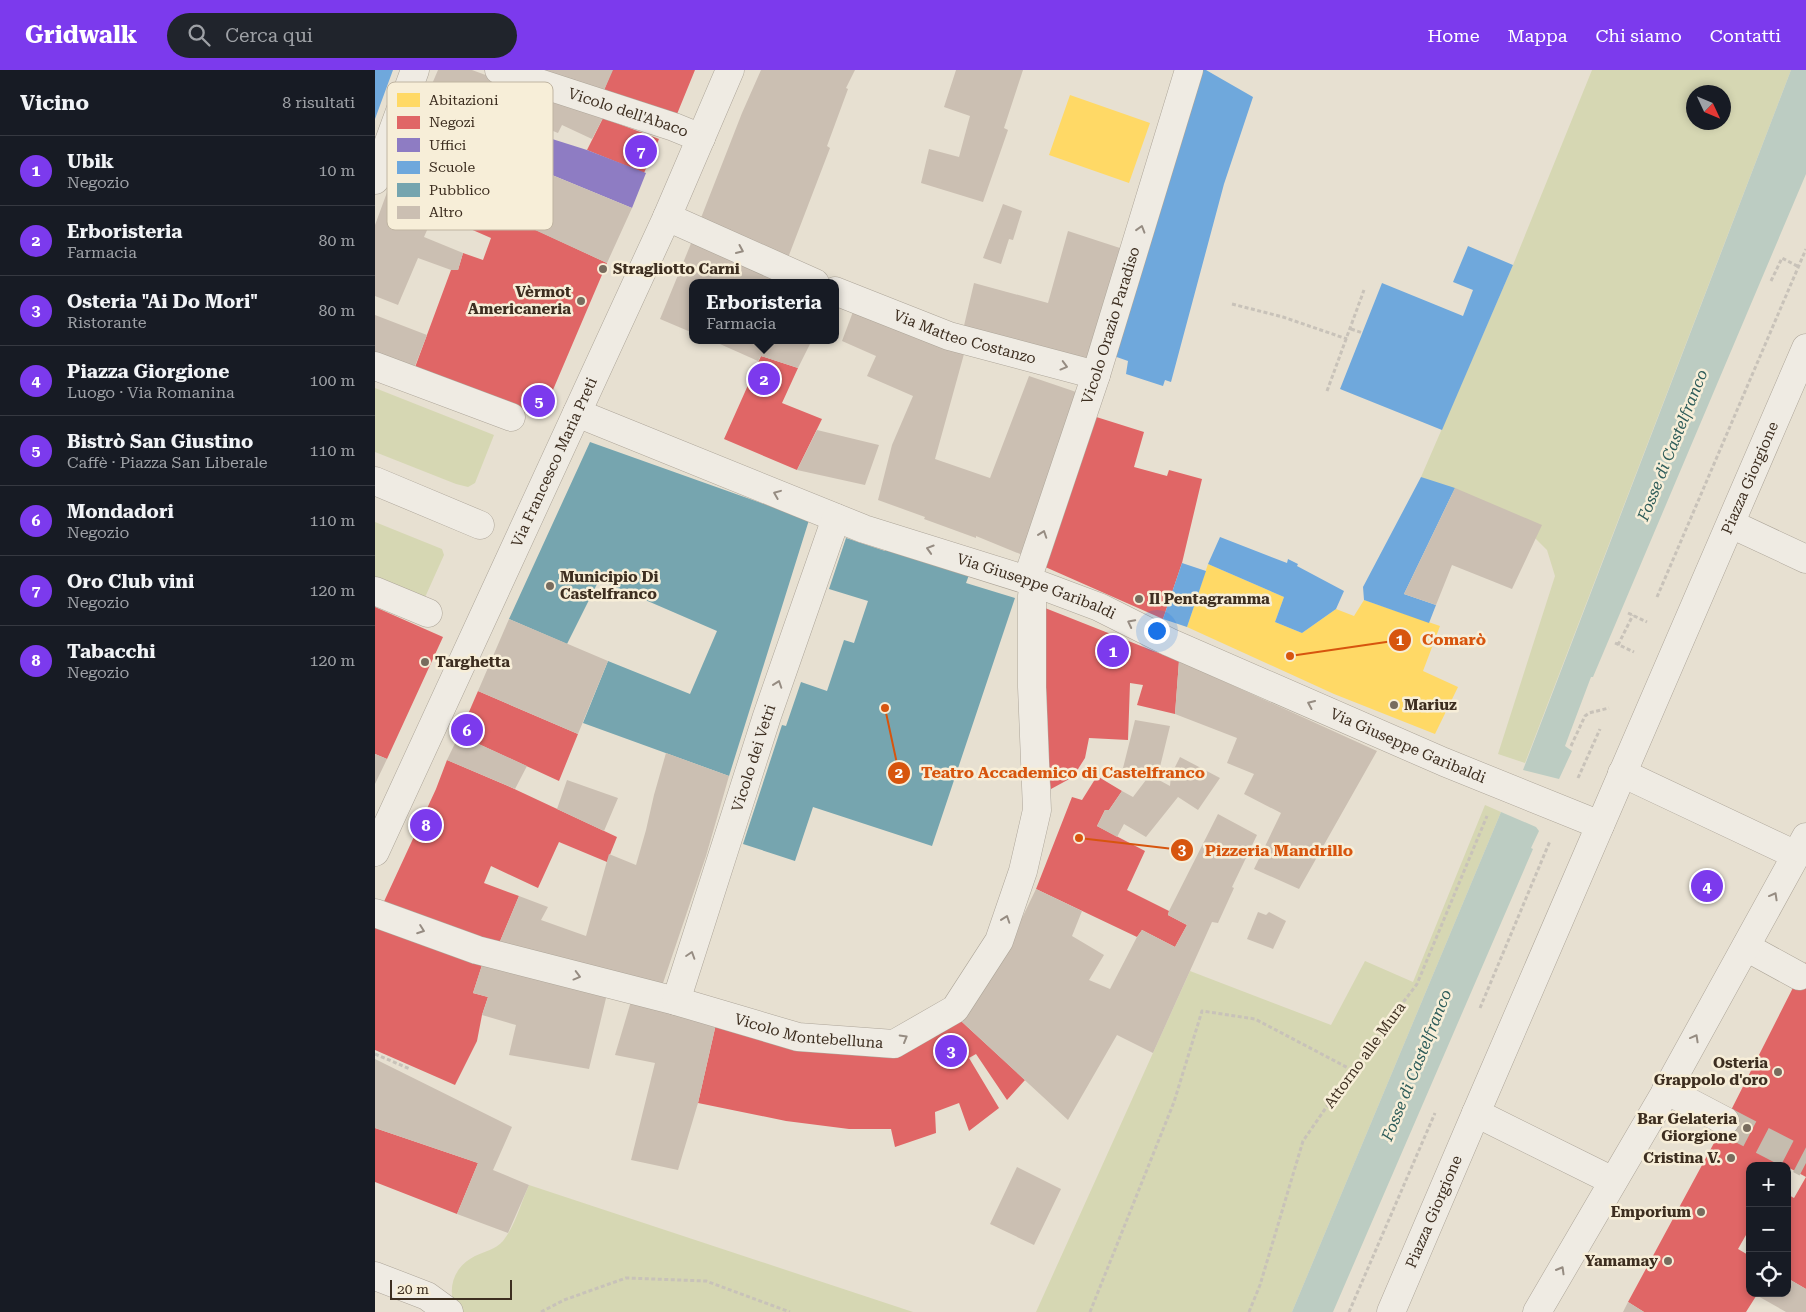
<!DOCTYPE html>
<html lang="it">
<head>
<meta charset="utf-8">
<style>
  :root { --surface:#171b24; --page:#20242c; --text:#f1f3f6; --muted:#9ea1a6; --line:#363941; --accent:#7c3aed }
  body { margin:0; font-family:"Roboto Serif",serif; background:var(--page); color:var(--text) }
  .controls { position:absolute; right:15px; bottom:15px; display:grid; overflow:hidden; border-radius:10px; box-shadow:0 2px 8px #0003 }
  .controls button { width:45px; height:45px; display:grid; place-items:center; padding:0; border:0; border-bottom:1px solid var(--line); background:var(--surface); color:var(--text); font:25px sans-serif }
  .compass { position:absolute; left:1311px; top:15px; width:45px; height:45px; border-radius:50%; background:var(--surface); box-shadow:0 2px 8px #0003; rotate:134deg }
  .scale { position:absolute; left:15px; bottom:12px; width:122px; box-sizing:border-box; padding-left:5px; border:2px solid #3d2e20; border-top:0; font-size:14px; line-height:18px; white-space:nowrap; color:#3d2e20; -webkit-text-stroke:4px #f7eed8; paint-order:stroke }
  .you { position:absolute; left:781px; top:560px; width:18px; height:18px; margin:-12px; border:4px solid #fff; border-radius:50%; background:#1a73e8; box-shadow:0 0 0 8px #1a73e833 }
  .badge { display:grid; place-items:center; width:32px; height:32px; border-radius:50%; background:var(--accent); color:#fff; font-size:16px; font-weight:700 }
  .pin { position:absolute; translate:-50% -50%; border:2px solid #fff; box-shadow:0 1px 5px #0006 }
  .popup { position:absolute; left:314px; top:209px; width:150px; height:65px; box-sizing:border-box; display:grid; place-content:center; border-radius:10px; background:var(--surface); filter:drop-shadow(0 1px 4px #0005); font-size:16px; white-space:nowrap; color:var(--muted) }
  .popup b { font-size:19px; color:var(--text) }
  .popup::after { content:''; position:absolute; left:50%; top:100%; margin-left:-10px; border:10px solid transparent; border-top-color:var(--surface) }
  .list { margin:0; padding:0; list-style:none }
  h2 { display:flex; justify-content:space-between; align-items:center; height:65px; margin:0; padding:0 20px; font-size:21px }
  h2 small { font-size:16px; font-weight:400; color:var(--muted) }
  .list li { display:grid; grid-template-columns:32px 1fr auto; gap:15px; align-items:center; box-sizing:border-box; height:70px; padding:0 20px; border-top:1px solid var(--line) }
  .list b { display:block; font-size:19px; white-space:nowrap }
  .list p { margin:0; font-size:16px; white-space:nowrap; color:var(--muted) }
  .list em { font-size:16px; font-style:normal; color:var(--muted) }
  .icon { flex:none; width:28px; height:28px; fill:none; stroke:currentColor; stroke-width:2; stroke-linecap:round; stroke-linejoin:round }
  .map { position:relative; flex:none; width:1431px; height:1242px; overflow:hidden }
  header { display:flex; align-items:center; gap:30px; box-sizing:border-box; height:70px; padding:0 25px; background:var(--accent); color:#fff }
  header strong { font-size:24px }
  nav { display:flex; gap:28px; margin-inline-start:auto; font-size:18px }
  .search { width:350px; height:45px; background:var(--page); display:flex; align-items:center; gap:12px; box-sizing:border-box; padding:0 18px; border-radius:28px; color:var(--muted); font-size:19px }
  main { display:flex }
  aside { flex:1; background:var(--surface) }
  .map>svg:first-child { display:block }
</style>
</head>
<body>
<header>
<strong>Gridwalk</strong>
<div class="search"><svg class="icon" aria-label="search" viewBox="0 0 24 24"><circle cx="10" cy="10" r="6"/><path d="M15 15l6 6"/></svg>Cerca qui</div>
<nav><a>Home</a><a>Mappa</a><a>Chi siamo</a><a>Contatti</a></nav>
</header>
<main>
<aside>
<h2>Vicino<small>8 risultati</small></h2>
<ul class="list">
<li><span class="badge">1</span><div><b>Ubik</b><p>Negozio</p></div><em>10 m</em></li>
<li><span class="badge">2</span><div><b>Erboristeria</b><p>Farmacia</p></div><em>80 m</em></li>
<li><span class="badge">3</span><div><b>Osteria &quot;Ai Do Mori&quot;</b><p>Ristorante</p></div><em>80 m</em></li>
<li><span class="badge">4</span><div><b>Piazza Giorgione</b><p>Luogo · Via Romanina</p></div><em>100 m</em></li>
<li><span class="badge">5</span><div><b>Bistrò San Giustino</b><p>Caffè · Piazza San Liberale</p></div><em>110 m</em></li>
<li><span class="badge">6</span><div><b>Mondadori</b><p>Negozio</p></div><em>110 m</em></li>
<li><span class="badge">7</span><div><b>Oro Club vini</b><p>Negozio</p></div><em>120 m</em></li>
<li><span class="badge">8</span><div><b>Tabacchi</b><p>Negozio</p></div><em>120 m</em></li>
</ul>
</aside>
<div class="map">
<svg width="1431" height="1242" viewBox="0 0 1431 1242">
  <rect width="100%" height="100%" fill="#e7e0d1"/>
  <path fill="#d6d7b3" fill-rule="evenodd" d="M1217,0h199l-266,693 -27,-9 57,-178 -8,-26 -12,-12 -114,-61 92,-212zM1318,22h30v30h-30z
    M0,318l119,47 -19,48 -7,4 -12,-3 -81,-32z
    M0,452l67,27 2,6 -22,49 -47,-18z
    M1110,735l16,7 -209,500h-256l154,-341 141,54 34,-64 48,21z
    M154,1115l384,127h-457c-9,-23 -4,-44 19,-56 9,-4 21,-7 28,-15 12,-15 18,-38 26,-56z"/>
  <path fill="#bcccc2" d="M1416,0h15v104l-213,503h-2l-26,69 7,5 -13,28 -36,-9z
    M1126,742l35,15 3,4 -8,17 2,1 -200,463h-41z"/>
  <path fill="#ffd966" d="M695,25l80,28 -21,60 -80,-28z
    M833,494l76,33 -9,25 27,11 34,-24 18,7 10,-16 76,26 -17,45 35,16 -23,47 -101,-40 -147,-67z"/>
  <path fill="#e06666" d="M237,0h83l-20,49 -73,-24z
    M228,48l56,21 -15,34 -57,-23z
    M90,127l142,66 -66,155 -127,-48 37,-100h7l5,-17 20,7 8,-22 -39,-17z
    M386,286l37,12 -16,35 40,16 -25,51 -73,-31z
    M715,345l54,17 -10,35 33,9 2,-6 33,9 -20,84 -19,56 -120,-53z
    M665,536l139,55 -4,53 -38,-9 6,-20 -13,-2 -2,57 -39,-2 -4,20 -12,19 -22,12 -13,-87z
    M0,537l68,30 -56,122 -12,-5z
    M103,621l100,43 -19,47 -100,-46z
    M72,690l61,26 109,51 -10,25 -48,-20 -21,46 -47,-22 -7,17 35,13 -21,50 -117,-38 55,-119z
    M722,706l25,15 -13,19h-4l-8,16 48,25 -18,39 42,21 -1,4 19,10 -12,22 -33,-17 -5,7 -101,-48 36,-92 10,3z
    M0,854l108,38 -10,31 15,4 -6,18 -5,26 -22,44 -80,-35z
    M1431,892v327l-19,-11v-84l7,4 12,-21 -24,-13 -1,2h-31v62l-12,21 12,7v37h8l-12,19h-102l-16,-10 93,-172z
    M586,951l64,59 -18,20 -31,-46 -7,4 30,50 -30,23 -10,-28 -24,9 1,21 -41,14 -4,-18h-42l-63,-8 -88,-18 18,-79 196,25z
    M0,1058l103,35 -21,51 -82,-32z"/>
  <path fill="#8e7cc3" d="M174,68l38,12 59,23 -14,35 -97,-40z"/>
  <path fill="#6fa8dc" d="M0,0h18l-18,49z
    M828,0h3l47,27 -29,87 -53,198 -6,-2 -2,6 -37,-12 2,-13 -17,-6 53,-188z
    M1093,176l45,19 -71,165 -102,-41 42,-106 81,33 10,-26 -20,-8z
    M1046,407l34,11 -51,106 32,11 -7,18 -65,-23 -1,-13z
    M845,467l67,26 1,-4 10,5 -1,2 47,25 -8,18 -34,24 -27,-11 9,-25 -76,-33z
    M807,493l24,8 -19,56 -24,-8z"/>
  <path fill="#76a5af" d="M215,372l219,78 -80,256 -146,-53 25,-62 82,33 27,-63 -118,-51 -32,64 -58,-25z
    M471,468l39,13v-4l84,28 -3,8 49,15 -83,248 -119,-39 -18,54 -52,-17 39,-119 4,1 15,-44 26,9 17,-51 10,3 14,-42 -39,-12z"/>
  <path fill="#cbbfb2" d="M63,0h34l131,48 -11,21 -30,-14 -4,8 -25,-10 1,-3 -21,-7 -20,37 -7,-3 -30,68 -19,-8 -13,30 39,16 -5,17h-7l-33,-12 -20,47 -23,-9v-71l21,-57z
    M158,0h80l-11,25z
    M386,0h94l-9,18 2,1 -21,57 3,2 -44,115 -87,-40 43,-110z
    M581,0h67l-19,58 4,2 -25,72 -62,-19 8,-34 30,8 11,-41 -26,-9z
    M122,78l38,20 97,40 -25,55 -72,-33 11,-24 -15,-8 -49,-19z
    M628,134l19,7 -9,29 -4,-1 -8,25 -18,-6z
    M693,161l55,18 -36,113 -124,-32 11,-47 74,20z
    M317,171l93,42h-92v50l-33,-14z
    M479,239l110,45 -29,105 55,19 39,-102 53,18 -57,162 -49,-20v2l-52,-19 1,-2 -47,-17 14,-55 21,-49 -46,-20 9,-20 -34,-15z
    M0,245l52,20 -12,31 -40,-14z
    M336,270h96l4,2 -13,26 -37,-12 -3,5z
    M442,360l62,15 -14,40 -68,-15z
    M1080,418l87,37 -30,64 -60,-24 -16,40 -32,-11z
    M134,549l99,42 -30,73 -100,-43z
    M804,591l198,90 -78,138 -45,-20 27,-56 -37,-19 10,-20 -27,-11 10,-25 -62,-24z
    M760,650l35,6 -13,53 13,7 1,-11 9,-18 40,21 -22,32 -20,-13 -32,40 -22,-13 -7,13 -20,-11 8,-16h4l13,-19 11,6 16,-21 -26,-8z
    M84,665l68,31 -12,23 -68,-29z
    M291,683l63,23 -23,80 -45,133 -163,-43 21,-50 29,11 -7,13 45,16 23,-82 27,11 10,-35 8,-35z
    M0,684l12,5 -12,25z
    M192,710l51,18 -14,33 -47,-22z
    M843,744l39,21 -25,52 2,1 -16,35 -6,-1 -59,131 -36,-18 -49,85 -107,-99 62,-105 13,-27 46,22 -10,25 32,19 -15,25 21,9 27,-52 5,-7 33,17 12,-22 -19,-10 1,-4z
    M883,842l8,3 3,-3 17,9 -13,28 -26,-10z
    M108,892l124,32 -18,75 -80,-14 7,-30 -34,-10 6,-18 -15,-4z
    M257,928l84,26 -18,79 -20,67 -47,-10 24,-97 -40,-8z
    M0,989l137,68 -19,43 36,15 -21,48 -51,-19 21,-51 -103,-35z
    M642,1097l44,22 -27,56 -44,-21z
    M1412,1208l19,11v23h-20l-30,-17 2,-2h29z
    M1253,1232l16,10h-21z"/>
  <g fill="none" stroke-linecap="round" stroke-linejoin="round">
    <path stroke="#c5bcae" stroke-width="28" stroke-dasharray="28 14" stroke-linecap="butt" d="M1350,1051l81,42"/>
    <g stroke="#ada599" stroke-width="29">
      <g id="minor">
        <path id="s1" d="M124,0l175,57 27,11"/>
        <path d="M0,110l40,-110"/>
        <path d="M292,147l148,66"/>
        <path id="s2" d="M460,221l114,45 147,39"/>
        <path d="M0,296l136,51"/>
        <path id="s3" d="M202,343l287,116 163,51 72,27 70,35 275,120 156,63"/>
        <path d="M0,411l105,44"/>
        <path d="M1356,454l75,35"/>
        <path id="s4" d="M652,510l69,-205 93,-305"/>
        <path d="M0,521l53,22"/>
        <path d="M1247,703l174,82"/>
        <path id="s5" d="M0,782l292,-635 63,-147"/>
        <path id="s6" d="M0,843l102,37 199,51 122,36 96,7 61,-35 44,-68 24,-70 14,-61 -5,-123v-91l2,-12"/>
        <path d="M1371,877l53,29"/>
        <path id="s7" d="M301,931l91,-285 69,-198"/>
        <path d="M1291,1020l59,31"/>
        <path d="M1101,1043l137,68"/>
        <path d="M0,1206l52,20 22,16"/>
        <path id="s8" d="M1016,1242l85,-199 330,-765"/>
        <path d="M1162,1242l128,-219 141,-256"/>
      </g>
    </g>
    <path stroke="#c8c2b9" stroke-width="3" stroke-dasharray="4 2.5" stroke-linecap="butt" d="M1396,211l11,-23 17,9
      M857,234l51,13 64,22
      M976,259l12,4
      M952,321l37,-101
      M1282,527l149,-348
      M1253,543l19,9
      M1240,573l19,9
      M1243,575l15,-30
      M1196,676l14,-30 4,-3 20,-5
      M1203,708l22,-49
      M1105,938l70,-167
      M0,984l35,15
      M166,1242l23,-12 62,-22 80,3 84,31
      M715,1242l84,-210 28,-91 53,8 97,51
      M874,1242l11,-27 43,-144 49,-71 65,-86 70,-168
      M974,1242l86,-199"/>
    <use href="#minor" stroke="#efebe3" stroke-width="28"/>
  </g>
  <defs><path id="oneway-chevron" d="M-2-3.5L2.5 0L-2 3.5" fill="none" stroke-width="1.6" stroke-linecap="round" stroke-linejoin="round" transform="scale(1.25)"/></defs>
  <g stroke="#968c82">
    <use href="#oneway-chevron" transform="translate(766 159) rotate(-73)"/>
    <use href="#oneway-chevron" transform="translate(365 180) rotate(24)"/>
    <use href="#oneway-chevron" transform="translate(689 296) rotate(15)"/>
    <use href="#oneway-chevron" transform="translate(402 424) rotate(-158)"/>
    <use href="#oneway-chevron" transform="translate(668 464) rotate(-71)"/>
    <use href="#oneway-chevron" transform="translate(555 479) rotate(-163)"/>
    <use href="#oneway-chevron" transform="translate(756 553) rotate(-153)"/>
    <use href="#oneway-chevron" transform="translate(403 614) rotate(-71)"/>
    <use href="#oneway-chevron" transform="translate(936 634) rotate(-156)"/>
    <use href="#oneway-chevron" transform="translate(1399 826) rotate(-61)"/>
    <use href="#oneway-chevron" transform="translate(631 849) rotate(-71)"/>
    <use href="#oneway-chevron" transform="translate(46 860) rotate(20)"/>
    <use href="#oneway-chevron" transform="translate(316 885) rotate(-72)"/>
    <use href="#oneway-chevron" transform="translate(202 906) rotate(15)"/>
    <use href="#oneway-chevron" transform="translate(529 968) rotate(-30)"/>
    <use href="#oneway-chevron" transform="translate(1320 968) rotate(-61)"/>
    <use href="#oneway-chevron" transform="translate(1186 1200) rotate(-60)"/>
  </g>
  <g fill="#786c5e" stroke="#f7eed8" stroke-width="2">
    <circle cx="228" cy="199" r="5"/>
    <circle cx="206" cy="231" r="5"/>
    <circle cx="175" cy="516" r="5"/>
    <circle cx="764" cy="529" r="5"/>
    <circle cx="50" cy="592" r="5"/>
    <circle cx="1019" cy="635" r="5"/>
    <circle cx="1403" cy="1002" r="5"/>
    <circle cx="1372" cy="1058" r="5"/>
    <circle cx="1356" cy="1088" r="5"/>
    <circle cx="1326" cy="1142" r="5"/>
    <circle cx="1293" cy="1191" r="5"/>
  </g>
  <g text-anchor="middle" stroke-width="5" stroke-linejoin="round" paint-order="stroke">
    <g font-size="15" fill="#3d2e20" stroke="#f7eed8">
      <text dy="5" stroke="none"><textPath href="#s1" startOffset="136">Vicolo dell'Abaco</textPath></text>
      <text dy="5" stroke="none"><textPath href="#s4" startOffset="268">Vicolo Orazio Paradiso</textPath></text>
      <text dy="5" stroke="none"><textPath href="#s2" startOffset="138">Via Matteo Costanzo</textPath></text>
      <text dy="5" stroke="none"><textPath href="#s5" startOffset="429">Via Francesco Maria Preti</textPath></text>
      <text dy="5" stroke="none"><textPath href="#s8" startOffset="908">Piazza Giorgione</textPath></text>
      <text dy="5" stroke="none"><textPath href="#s3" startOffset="491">Via Giuseppe Garibaldi</textPath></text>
      <text dy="5" stroke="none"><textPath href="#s3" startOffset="896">Via Giuseppe Garibaldi</textPath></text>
      <text dy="5" stroke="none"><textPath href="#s7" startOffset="255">Vicolo dei Vetri</textPath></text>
      <text dy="5" stroke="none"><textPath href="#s6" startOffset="451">Vicolo Montebelluna</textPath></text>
      <text transform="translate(990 985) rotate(-54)" y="5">Attorno alle Mura</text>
      <text dy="5" stroke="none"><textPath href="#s8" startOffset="109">Piazza Giorgione</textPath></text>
    </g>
    <g font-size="15" font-weight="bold" fill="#3d2e20" stroke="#f7eed8" text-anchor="end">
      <text x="238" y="204" text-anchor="start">Stragliotto Carni</text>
      <text x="196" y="227">Vèrmot<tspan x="196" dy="17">Americaneria</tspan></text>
      <text x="185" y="512" text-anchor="start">Municipio Di<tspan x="185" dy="17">Castelfranco</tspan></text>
      <text x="774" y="534" text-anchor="start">Il Pentagramma</text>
      <text x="60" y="597" text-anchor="start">Targhetta</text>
      <text x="1029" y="640" text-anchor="start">Mariuz</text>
      <text x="1393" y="998">Osteria<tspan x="1393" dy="17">Grappolo d'oro</tspan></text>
      <text x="1362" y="1054">Bar Gelateria<tspan x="1362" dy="17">Giorgione</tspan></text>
      <text x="1346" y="1093">Cristina V.</text>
      <text x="1316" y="1147">Emporium</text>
      <text x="1283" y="1196">Yamamay</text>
    </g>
    <g font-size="16" font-style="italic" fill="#2f5d5a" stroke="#f7eed8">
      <text transform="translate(1297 375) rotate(-68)" y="6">Fosse di Castelfranco</text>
      <text transform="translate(1041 995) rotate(-68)" y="6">Fosse di Castelfranco</text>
    </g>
  </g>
  <rect x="12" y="12" width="166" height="148" rx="8" fill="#f7eed8" stroke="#bfb4a1" stroke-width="1"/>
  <rect x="22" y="23" width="23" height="14" fill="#ffd966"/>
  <rect x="22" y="46" width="23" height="13" fill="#e06666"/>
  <rect x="22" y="68" width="23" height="14" fill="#8e7cc3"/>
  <rect x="22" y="91" width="23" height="13" fill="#6fa8dc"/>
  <rect x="22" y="113" width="23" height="14" fill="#76a5af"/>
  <rect x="22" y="136" width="23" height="13" fill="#cbbfb2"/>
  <g font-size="14" fill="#3d2e20">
    <text x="54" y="35">Abitazioni</text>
    <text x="54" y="57">Negozi</text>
    <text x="54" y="80">Uffici</text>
    <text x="54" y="102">Scuole</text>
    <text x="54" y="125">Pubblico</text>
    <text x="54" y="147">Altro</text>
  </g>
  <path fill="none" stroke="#d7550e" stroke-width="2" d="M915 586L1025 570M510 638L524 703M704 768L807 780"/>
  <g fill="#d7550e" stroke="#f7eed8" stroke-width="2">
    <circle cx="915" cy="586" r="5"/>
    <circle cx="510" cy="638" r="5"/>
    <circle cx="704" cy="768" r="5"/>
    <circle cx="1025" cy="570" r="12"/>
    <circle cx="524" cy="703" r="12"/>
    <circle cx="807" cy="780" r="12"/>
  </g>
  <g font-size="15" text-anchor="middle" font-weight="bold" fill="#fff">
    <text x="1025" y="575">1</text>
    <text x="524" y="708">2</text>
    <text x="807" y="785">3</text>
  </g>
  <g font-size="16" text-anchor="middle" font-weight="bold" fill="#d7550e" stroke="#f7eed8" stroke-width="5" stroke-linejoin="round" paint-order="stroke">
    <text x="1079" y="575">Comarò</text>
    <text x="688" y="708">Teatro Accademico di Castelfranco</text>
    <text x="904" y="786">Pizzeria Mandrillo</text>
  </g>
</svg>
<div class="controls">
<button>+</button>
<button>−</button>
<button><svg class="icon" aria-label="locate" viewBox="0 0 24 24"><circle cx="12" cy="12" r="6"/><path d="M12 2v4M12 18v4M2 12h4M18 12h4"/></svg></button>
</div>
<svg class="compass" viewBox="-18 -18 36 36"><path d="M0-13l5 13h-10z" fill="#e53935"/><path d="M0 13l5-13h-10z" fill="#9ea1a6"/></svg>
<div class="scale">20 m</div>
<div class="you"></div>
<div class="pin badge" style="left:738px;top:581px">1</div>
<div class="pin badge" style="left:389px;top:309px">2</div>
<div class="popup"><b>Erboristeria</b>Farmacia</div>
<div class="pin badge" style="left:576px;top:981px">3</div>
<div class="pin badge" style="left:1332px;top:816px">4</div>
<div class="pin badge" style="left:164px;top:331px">5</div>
<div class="pin badge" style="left:92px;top:660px">6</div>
<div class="pin badge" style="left:266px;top:81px">7</div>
<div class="pin badge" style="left:51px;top:755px">8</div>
</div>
</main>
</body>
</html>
